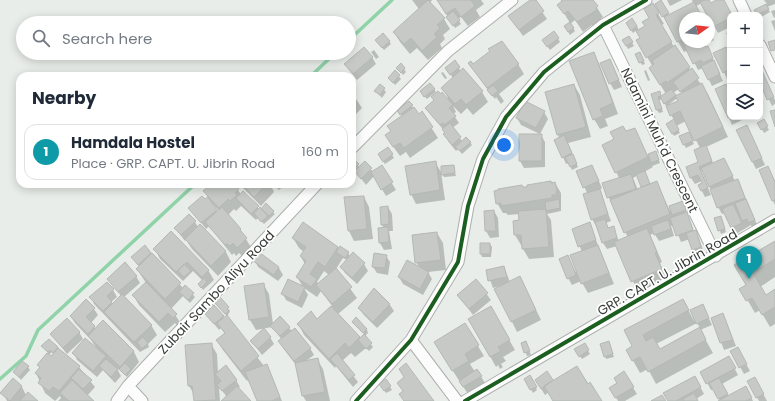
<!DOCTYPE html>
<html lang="en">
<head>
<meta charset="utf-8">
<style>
  :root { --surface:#fff; --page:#f6f6f7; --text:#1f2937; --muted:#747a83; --line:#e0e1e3; --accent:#d93025 }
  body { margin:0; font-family:Poppins,sans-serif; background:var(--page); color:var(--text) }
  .controls { position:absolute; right:12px; top:12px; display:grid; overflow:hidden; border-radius:8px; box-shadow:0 2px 10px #0003 }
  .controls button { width:36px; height:36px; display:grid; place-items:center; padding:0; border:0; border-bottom:1px solid var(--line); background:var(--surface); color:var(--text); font:20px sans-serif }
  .compass { position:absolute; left:679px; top:12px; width:36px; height:36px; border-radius:50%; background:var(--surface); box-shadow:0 2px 10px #0003; rotate:75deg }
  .you { position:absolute; left:504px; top:145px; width:14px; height:14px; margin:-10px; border:3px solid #fff; border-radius:50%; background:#1a73e8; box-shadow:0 0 0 6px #1a73e833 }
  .badge { display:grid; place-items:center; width:26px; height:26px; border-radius:50%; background:var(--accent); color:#fff; font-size:13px; font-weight:700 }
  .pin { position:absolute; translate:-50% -33px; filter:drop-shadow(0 1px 2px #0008) }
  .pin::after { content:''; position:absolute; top:21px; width:14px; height:12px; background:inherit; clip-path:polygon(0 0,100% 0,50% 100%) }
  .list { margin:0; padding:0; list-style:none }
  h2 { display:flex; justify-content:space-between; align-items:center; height:52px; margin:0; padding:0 16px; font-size:17px }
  h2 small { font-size:13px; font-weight:400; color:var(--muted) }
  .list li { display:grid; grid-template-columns:26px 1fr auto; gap:12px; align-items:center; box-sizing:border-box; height:56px; margin:0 8px 8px; padding:0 8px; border:1px solid var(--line); border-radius:12px }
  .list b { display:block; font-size:15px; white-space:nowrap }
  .list p { margin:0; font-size:13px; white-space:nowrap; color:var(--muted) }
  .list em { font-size:13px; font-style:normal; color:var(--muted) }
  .icon { flex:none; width:22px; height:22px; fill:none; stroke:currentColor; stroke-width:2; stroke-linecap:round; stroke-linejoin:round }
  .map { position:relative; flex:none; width:775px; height:401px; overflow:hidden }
  .search { position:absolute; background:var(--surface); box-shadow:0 2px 10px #0003; left:16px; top:16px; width:340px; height:44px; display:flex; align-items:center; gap:10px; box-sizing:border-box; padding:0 14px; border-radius:22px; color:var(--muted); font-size:15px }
  .panel { position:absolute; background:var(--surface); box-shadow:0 2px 10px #0003; left:16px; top:72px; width:340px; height:116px; border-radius:12px }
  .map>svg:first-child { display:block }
</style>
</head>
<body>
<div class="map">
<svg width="775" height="401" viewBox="0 0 775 401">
  <rect width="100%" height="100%" fill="#e8ede9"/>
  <path fill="#0003" fill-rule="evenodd" d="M412,0h20l-2,3 14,16 6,10 -7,6 2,4 -5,5 2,4 -14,12 -11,-12 -7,6 -10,-12 -6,-10 25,-23z
    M437,0h44l3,4 -8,6 4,7 -12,9 -7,-9 -3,2 3,5 -6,4z
    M531,0h3l13,19 -24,17 -14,-20z
    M561,0h31l11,17 -2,1 1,3 -8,6 -2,-2 -9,7 -8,-12 -5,4 5,7 -5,4 -5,-8 5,-4 -11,-18 3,-3z
    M667,0h15l-12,6z
    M692,0h16l3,4 7,-4h5l8,15 -1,12 -12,6 -16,-30 -6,3 6,12h-17v24h2l-3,2 1,2 9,-4h15v-11l5,9 -10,5 7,9 12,27 -11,5 -9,-18 -5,2 -10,-20 -4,2 -28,-48 5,-3 8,15 24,-13z
    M764,0h11v4l-8,3 3,5 -10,6 -4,-8 11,-6z
    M653,5l11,19 -3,1 13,22 34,47 20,43 -22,10 7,16 14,2 8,16 2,-1 4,7 17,40 -5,2 -2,-4 -15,9 -11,-21 -3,1 -4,-7 -15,-37 -2,1 10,24 -6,2 -6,-12 4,-1 -1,-3 -7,3 -4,-6 -4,-10 13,-6v-14l-14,-27 -10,5 4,7 -6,3 -7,-12 7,-4 -12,-21 -3,1 4,12 -4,1 -2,-3 -5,-15 7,-3 3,5 4,-3 -15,-24 2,-3 -16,-27 4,-2 -4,-8 -4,3 -4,-7h8l2,5 7,-4 4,-8zM679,89l3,4 -6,3 -3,-3zM677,98l2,3 -12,5z
    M775,10v7l-1,1 -3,-7z
    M775,20v11l-4,-10z
    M730,31v9l-4,-7z
    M554,32l6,10 -10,8 -5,-7z
    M629,37l5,9 -6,3 -5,-9z
    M389,41l2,3 -7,6 -6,-7z
    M374,50l5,7 -3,2 -5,-7z
    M491,52l27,12 6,10 -25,20 5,7 -3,3 -5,-7 -1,2 -5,-6 -20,-29 3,1z
    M593,53l6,10 19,51 -13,5 3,7 -8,3 -6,-10z
    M642,56l3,8 -3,1 -2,-3z
    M730,56v22l-3,1 -3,-7z
    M372,57l4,7 -19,16 -12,-16z
    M454,62l7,9 2,-1 19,22 6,10 -15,13 -6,-7 -6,6 -8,-8 3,6 -3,2 6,9 -7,5 11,14h7l2,3 -10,9 -4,-5 -2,2 -8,-10 -3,-9 -19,-24 22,-10 -6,-10 11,-10 -5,-7z
    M401,65l5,7 -3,3 -6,-7z
    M613,66l9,21 -8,3 -4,-7z
    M760,68l15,32v4l-3,2 -12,-25z
    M646,70l4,10 -2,1 -4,-10z
    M395,72l6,7 -6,6 -6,-7z
    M443,72l4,6 -2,1 -4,-6z
    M380,85l6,7 -4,6 -6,-7z
    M574,85l6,10 11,42 -23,6 10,24 -6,3 -3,-7 -3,1 -3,-7 -5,-23z
    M726,85l4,8v24h11l1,3 -10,5 -16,-36z
    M434,89l2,3 -9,7 -4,-4z
    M352,93l10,15 -10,10z
    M412,106l6,9 4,-2 16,25 -28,20 -4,-6 -6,4 -8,-11v-13l10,-16 -2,-3z
    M544,112l4,7 -8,15 -19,-9 -4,-7z
    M764,121l5,9 -5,3 -5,-9z
    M634,129l13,26 9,-3 4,11 -8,3 1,1 -9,5 6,13 7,-2 13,28 14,-6 10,27 1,-1 4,7 5,15 -7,3 -7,-17 -9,3 -7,-17 -3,1 3,10 -15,5 -5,-8 -4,2 12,27 -2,1 7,17 -29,12 -21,-46 -10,3 -4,-6 -6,-18 -1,1 -4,-7 -5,-26 -9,-21 14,-6 10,22 -3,2 12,31 -5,2 3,6 4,-1 6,13 9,-3 -15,-34 -5,-7 11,-19 -16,-33zM638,175l5,13 -5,2 -5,-12z
    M737,130l13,3 15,32 -9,4z
    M541,135l4,7v25l-21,1 -4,-7z
    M690,136l4,8 -8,4 -6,-11z
    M388,148l6,10 -9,6 -4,-6z
    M352,159l7,8 6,-5 8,10 9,-5 14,23 -10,6 -12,-20 -8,9 -10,-13 -3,3 -1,-1z
    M435,162l6,10 4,28 -29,4 -5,-10z
    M453,166l3,10 -12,1 -2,-3z
    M768,167l7,14v24l-2,-4z
    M551,182l4,1 6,10v18l-14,3 4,6 3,37 -25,2 -6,-10v-4h-2l-6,-10 5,-14 -1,-7 -11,1 -2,-2h-3l-6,-10 26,-15z
    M213,184h20l8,10 19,16 6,-5 9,9 -11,10 -6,-6 -2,2 -15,-14 -5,5 -2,-2 -6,6 12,14 12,20 -9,8 -4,-4 -3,3 -2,-3 -2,2 -23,-29 -3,3 -16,-21 18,-10 -3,-7zM213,204l6,7 -2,2 -5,-8z
    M239,184h31l4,8 -13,14z
    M273,184h13l-7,6z
    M364,197l5,10 4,32 -19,2 -5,-10z
    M388,207l4,7 1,17h-4l3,18 -8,1 -4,-7 4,-15 -2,-3z
    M494,211l4,7 1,19 -9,1 -4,-7 -1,-19z
    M721,218l5,14 -5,2 -5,-15z
    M195,222l3,5 2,-1 26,26 5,10 -13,14 -26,-27 -6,-9 -1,1 -10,-13z
    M589,223l25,61 -26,9 -7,-12 -9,4 -4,-7v-22l7,16 2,-1 5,-19 -9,-23z
    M437,233l6,10 3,27 -18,2 4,7 -9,16 -20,-11 -4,-7 21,-9 -4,-6z
    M293,238l45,9 10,6 2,3 3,-3 11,11 4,7 -11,13 -12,-11 -4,-6 6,-7 -4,-2 -7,11 21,29 -19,16 22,25 5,-4 -10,-10 1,-6 11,11 1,3 -3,3 8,11 -4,4 -3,-3 -11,9 -4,-4 -9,8 16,21 -5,5 -17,-21 -1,2 -31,-33 -5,-10 18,-5 15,-14 -11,-15 -4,6 -13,-9 4,7 -6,13 -16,-8 -3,-6 20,-7 -6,-10 8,-13 -4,-7 3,-5 -5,-4zM324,271l5,4 -10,9 -2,-2z
    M775,242v35l-15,10 5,9 10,-6v34l-5,3 -10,-17 -5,3 -14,-24 6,-3 -12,-20z
    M490,244l2,3 -1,10h-9l-1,-3z
    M145,246l38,42 2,-2 10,11 -5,6 -7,-7 -12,13 11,16 -3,3 -4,-5 -10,9 -26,-27 -6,-10 13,-12 -9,-14 2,-2 -6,-10z
    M155,249l53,21 6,10 -11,10 -2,-3 2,-6 -10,-10 -10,10 -23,-22z
    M259,254l20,14 4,7 -5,6 -20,-14 -3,-6z
    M386,256l4,6 -2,13 -11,-2 -4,-6z
    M504,267l6,15 15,5 16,33 -24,12 -21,-43 4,-3 -7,2 -6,-17z
    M136,276l4,7 -16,14 27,28 6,10 -9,9 1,3 -9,5 -46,-48 -3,-7 22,-7 4,7 -6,5 2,3 8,-9 -13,-17z
    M476,280l15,20 -18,15 -15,-20z
    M263,284l6,10 4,30 16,4 21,20 4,7 -8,6 11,-2 6,10 7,32h-24l-3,-5 -7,-31 -13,-17 -3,-6 2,-2 -10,-13 -16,3 -6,-10 -5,-33z
    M374,289l16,16 4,6 -17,17 -14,-14 -4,-6z
    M220,298l10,13 -3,6 37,49 2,-1 16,36h-24l-9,-22 -2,2 -24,-31 -6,-10 8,-6 -4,-6 -2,2 -13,-16 17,2 1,3 3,-3 -10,-11z
    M683,300l11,21 12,-9 6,13 -12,5 13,23 -57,31 -8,-15 -8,4 -13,-23 7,-3 -9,-16zM697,323l3,5 -40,22 -4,-6z
    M491,308l24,42 -12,7 3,4 -5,3 2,3 -3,2 -2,-4 -2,2 -26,-47z
    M94,309l4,6 -7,8 5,6 7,-7 31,30 5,10 -12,15 -11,-10 5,9 -6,7 -12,-13 -6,7 -20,-17 -3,-7 23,-4 -6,-9 -16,-17 -4,-6z
    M723,314l13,32 -12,4 -12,-32z
    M465,325l19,31 -14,8 5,8 2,-2 8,13 -17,11 -27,-41z
    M79,332l4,7 -16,15 -16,-20z
    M270,337l4,7 -12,11 -11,-14z
    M211,344l6,10 1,18 18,8 4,7 -2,1 12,13h-27l4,-4 -8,-10 1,14h-25l-1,-7 -5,-8z
    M522,344l5,1 4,10 -4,1z
    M584,344l6,10 -8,5 -6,-9z
    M42,346l15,2 22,19 16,20 -8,9 5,5h-34l3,-3 -1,-2 -5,5 -10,-8 -9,-20 5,-5 -2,-3 9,-12zM52,352l2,3 -2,2 -3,-2z
    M610,346l4,11 -8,2 -1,-3z
    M738,349l12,22 -6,3 -12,-22z
    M729,358l9,17 -16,9 7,13 17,-10 7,14h-33l-7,-12 -2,1 -9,-17z
    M28,367l2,3 -9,10 -7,-8z
    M576,367l25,34h-47l-5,-9 -4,3 -5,-8 7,-14 6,9z
    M624,373l13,21 -12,7h-7l-8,-13 8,-5z
    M530,376l7,14 -4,3 -8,-14z
    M695,377l9,17 -8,5 2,2h-29z
    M755,379l12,22h-8l-11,-19z
    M13,380l9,7 4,8 10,6h-29l-1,-2 -4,-6z
    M386,380l6,10 -6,3 -6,-9z"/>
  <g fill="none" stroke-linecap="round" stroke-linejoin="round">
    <path stroke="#90d3a9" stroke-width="3.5" d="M349,40l43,-40
      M311,76l24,-23
      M0,379l26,-23 12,-26 157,-146"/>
  </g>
  <path fill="#c6c9c6" stroke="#b5b9b6" d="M428,0l17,18 -8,7 3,3 -6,6 3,3 -15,14 -11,-13 -7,6 -11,-12z
    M437,0h34l4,6 -14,11 -6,-9 -9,6z
    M530,0h6l8,11 -25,19 -11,-14z
    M561,0h32l5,6 -2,2 1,2 -20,12 -9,-11 -4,3 -7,-9 5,-4z
    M661,0l8,13 -7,4 -7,-13z
    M705,0h4l2,3 5,-3h8l8,15h-2v3l-17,9 -13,-25z
    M694,2l9,16h-18v12l-6,3 3,7 -5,2 -13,-25z
    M653,3l6,10 -3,2 16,27 -26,16 -10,-18 4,-2 -4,-7 9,-5 -3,-4 7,-4 -5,-9z
    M766,4l3,5 -12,6 -3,-5z
    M453,11l7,9 -7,6 -7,-9z
    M632,18l5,8 -6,5 -5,-8z
    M570,22l4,6 -6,4 -4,-6z
    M554,31l5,7 -12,9 -5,-7z
    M383,33l7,8 -8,7 -7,-8z
    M629,36l4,6 -7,4 -4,-6z
    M775,40v10l-4,1 -3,-9z
    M502,41l17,23 -32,24 -19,-25 3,-2 2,3 17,-13 -2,-2z
    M691,42h12l3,5 2,-1 5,12 -10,5 -2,-3 -8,4 -9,-19z
    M675,45l15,22 -23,16 -1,-2 -6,4 -11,-17 5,-4 -2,-3z
    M364,47l9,10 -20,17 -9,-10z
    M726,47l4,8v14l-7,4 -10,-20z
    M594,52l19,51 -13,6 3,7 -10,4 -24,-59z
    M640,52l4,9 -5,2 -4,-9z
    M610,59l9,21 -10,4 -9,-21z
    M455,60l5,7 -10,8 -5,-7z
    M714,60l6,14 -12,6 -7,-14z
    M401,63l4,5 -4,5 -5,-5z
    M760,66l14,31 -7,3 -7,-17z
    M463,68l20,23 -17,14 -5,-6 -6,5 -14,-16z
    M692,68l7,10 -19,14 -7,-10z
    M395,70l5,5 -7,8 -5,-5z
    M430,83l5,6 -11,8 -4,-6z
    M702,83l21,44 -29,14 -14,-30 -10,5 -4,-10 12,-5 -3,-5z
    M380,84l5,4 -5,7 -6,-4z
    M574,84l12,43 -29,8 -12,-43z
    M726,84l4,9 1,24 -3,1 -13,-29z
    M493,85l5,6 -6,5 -5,-6z
    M671,89l5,6 -12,9 -4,-7z
    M438,91l3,3 1,-2 11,13 -4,3 7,8 -12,9 -1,-2 -3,2 -15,-17 9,-8 -3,-3z
    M660,91l1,5 -3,1 4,12 -6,1 -5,-16z
    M409,101l4,4 -13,10 -3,-5z
    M525,101l20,10 -9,17 -20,-10z
    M414,107l5,7 3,-3 11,16 -29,21 -4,-5 -7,4 -8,-12 6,-4 -4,-5z
    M775,110v17l-5,-16z
    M674,119l5,11 -7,4 -6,-10z
    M764,119l4,7 -7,4 -4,-7z
    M450,123l11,14 -9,8 -9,-11 2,-1 -3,-4z
    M747,125l15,33 -10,4 -16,-32z
    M623,126l3,5 9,-3 13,29 -33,16 -13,-28 12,-6 -4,-7z
    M689,132l4,9 -10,4 -4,-9z
    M519,134h23v27h-23z
    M564,135l8,18 -10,5 -8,-18z
    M466,137l5,5 -11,9 -5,-4z
    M706,145l6,16 -13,6 9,21 -7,3 -3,-6 4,-2 -4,-8 -8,3 -4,-11 12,-5 -4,-12z
    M388,147l5,7 -10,8 -5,-8z
    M656,151l3,9 -8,3 -3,-9z
    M573,154l4,10 -7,3 -5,-10z
    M352,158l7,6 -7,7z
    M724,158l9,18 -24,11 -8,-19z
    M365,161l7,7 -11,11 -7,-8z
    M436,161l4,29 -30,5 -5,-29z
    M382,165l11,17 -12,8 -10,-18z
    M454,165l1,8 -14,2v-9z
    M592,165l7,16 -16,7 -7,-17z
    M768,166l7,16v18l-3,1 -13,-31z
    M645,171l5,13 -9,3 -5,-13z
    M631,174l5,15 -29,9 -5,-15z
    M738,179l7,19 -28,10 -7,-19z
    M551,181v2l4,-1 2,8 -1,5h-4v3l-51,8v-3l-5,1 -2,-13 4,-1v-1l24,-4 1,2h4v-2z
    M657,181l13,33 -46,19 -14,-33z
    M211,184h24l4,5 -4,4 2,2 -7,6 -2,-2 -9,9 -16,-17z
    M242,184h25l-13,13z
    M600,189l8,25 -17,6 -8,-26z
    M243,191l16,15 -8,8 -15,-16z
    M202,196l3,3 3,-2 9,13 -16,13 -13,-15z
    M364,196l3,33 -19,2 -4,-34z
    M559,199l1,9 -14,3 -1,-9z
    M746,199l9,21 -7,3 -1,-4 -5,2 -7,-18z
    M683,201l3,9 -14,5 -3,-9z
    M266,203l8,8 -5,5 -8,-7z
    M733,204l9,19 -11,5 -9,-19z
    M388,206l1,18 -8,1 -1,-18z
    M222,207l19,22 -1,1 7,8 -10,10 -4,-5 -3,3 -3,-2 -2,1 -20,-23z
    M260,207l8,9 -7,6 -7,-9z
    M546,209l3,38 -27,2 -1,-14h-7l-1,-14 6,-1 -1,-9z
    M494,210l2,21h-11l-1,-20z
    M687,212l6,18 -17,6 -6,-18z
    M189,214l7,7 -15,14 -7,-7z
    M721,216l4,13 -7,2 -4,-13z
    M605,219l3,9 6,-2 3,12 -15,5 -7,-21z
    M668,220l3,9 -17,6 -3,-9z
    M303,222l35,25 -13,20 -7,-5 -8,12 7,5 -6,8 -15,-10 10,-16 -6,-5 6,-9 -14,-9z
    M590,222l6,18 -18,7 -6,-18z
    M200,224l26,27 -15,15 -26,-27z
    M388,227l1,15 -10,1 -1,-15z
    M647,228l10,24 -2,1 7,16 -31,13 -17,-40z
    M696,230l5,17 -9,3 -6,-17z
    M171,231l38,39 -7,7 -15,-15 -11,10 -23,-23z
    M437,232l4,28 -26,3 -3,-28z
    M775,241v18l-22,14 13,22 9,-6v18l-13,8 -10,-17 -6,3 -7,-12 7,-4 -12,-20z
    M480,243h10v11h-10z
    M145,245l6,8 -13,12 -7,-8z
    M598,245l11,28 -28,11 -11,-29z
    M340,246l9,6 -4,6 -9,-6z
    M259,252l20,15 -5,8 -21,-14z
    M353,252l12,11 -13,15 -12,-11z
    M152,253l29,30 -16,16 -29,-30z
    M374,253l13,2 -2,13 -13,-1z
    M568,255l8,20 -9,4 -8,-20z
    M407,260l22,12 -9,17 -22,-12z
    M125,262l12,14 -19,16 -11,-13z
    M184,264l7,7 -7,6 -6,-6z
    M504,266l3,11 -19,4 -2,-11z
    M336,268l16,19 -20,17 -16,-19z
    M520,276l16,34 -25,12 -17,-33z
    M204,278l3,4 -6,6 -3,-4z
    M288,279l17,8 -7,15 -17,-8z
    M476,279l12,14 -19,16 -12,-14z
    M107,282l7,7 -7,7 5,6 -9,9 -14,-14z
    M146,282l31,32 -4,4 -5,-5 -9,9 -27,-27z
    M264,283l5,34 -20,3 -5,-34z
    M185,285l9,8 -6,7 -9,-8z
    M374,288l16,16 -17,18 -15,-14z
    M122,294l30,31 -18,17 -30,-30z
    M220,297l9,10 -2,2 2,2 -4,3 -11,-12z
    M86,299l9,9 -9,9 9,9 -7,8 -18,-18z
    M683,299l6,11 -46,25 3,6 7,-4 7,12 40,-22 6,13 -58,32 -8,-15 -8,4 -6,-11 6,-4 -8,-16z
    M703,304l6,14 -13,6 -6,-14z
    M214,305l10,11 -10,8 -9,-10z
    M331,306l29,31 -11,11 -4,-5 -16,16 -32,-35 14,-13 6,8z
    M491,306l19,34 -12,7 3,4 -11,6 -22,-38z
    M723,313l10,27 -13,3 -9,-25z
    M227,315l32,41 -18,15 -25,-31 9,-7 -8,-10z
    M280,316l10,11 -10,9 -10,-10z
    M356,317l11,12 -4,4 -11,-11z
    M67,318l13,14 -17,16 -13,-14z
    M103,320l31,31 -14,16 -32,-31z
    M465,323l14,22 -14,9 4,7 -17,10 -18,-29z
    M264,328l7,9 -13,12 -8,-8z
    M295,328l16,20 -17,13 -16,-20z
    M364,334l8,9 -6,6 -8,-9z
    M143,337l5,6 -6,6 -5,-7z
    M85,338l21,18 -13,15 -21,-18z
    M49,339l9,8 -5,6 -3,-3 -2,2 -7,-6z
    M526,341l4,10 -6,2 -3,-10z
    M609,341l4,13 -9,3 -4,-13z
    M212,343l4,57 -22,1 -2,-15h-4l-3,-41z
    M585,343l4,7 -10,7 -5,-8z
    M738,347l9,17 -8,4 -9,-17z
    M58,348l22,18 -21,25 -6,-4 -4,4 -11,-8 3,-5 -6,-5 5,-6 -3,-2 10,-12 4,3z
    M337,353l18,22 -6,5 -19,-21z
    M729,356l7,12 -30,16 -6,-12z
    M318,358l7,34 -23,4 -7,-33z
    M106,359l12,10 -7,8 -12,-11z
    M22,361l7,5 -10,11 -6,-5z
    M125,363l6,6 -6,6 -6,-6z
    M406,363l28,38h-30l-5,-7 4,-3 -6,-8 7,-6 -5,-8z
    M267,364l13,33 -8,4h-15l-12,-29z
    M226,365l11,15 -15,11 -5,-6 4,-4 -6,-7z
    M577,366l11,18 2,-2 12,19h-49l-9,-15z
    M79,369l13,11 -9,9 -12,-11z
    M477,369l5,7 -19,11 -4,-6z
    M547,371l6,9 -12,9 -6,-9z
    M624,371l10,16 -19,11 -6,-10 8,-5 -3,-5z
    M530,375l7,12 -7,3 -6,-11z
    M695,376l6,11 -25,14h-8l-5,-8z
    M755,377l9,17 -8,4 -9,-17z
    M13,378l9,8 -12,15 -10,-8z
    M719,378l9,16 -10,5 -9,-16z
    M386,379l5,7 -7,5 -5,-7z
    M72,380l22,21h-25l-9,-8z
    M237,386l14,15h-30z
    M746,386l6,12 -6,3h-28z
    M28,392l10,9h-18z
    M694,393l4,8h-14l-1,-2z
    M662,395l4,6h-15z"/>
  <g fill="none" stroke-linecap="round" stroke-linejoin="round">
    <g stroke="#acafac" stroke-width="13">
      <path id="minor" d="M739,0l7,15
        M603,25l113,231
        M760,45l15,32
        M352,148l96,-97 64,-51
        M411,340l46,61
        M128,386l14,15
        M117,401l11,-15 189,-202
        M356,401l55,-61 47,-78 10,-56 15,-47 23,-42 38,-45 59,-47 43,-25
        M465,401l310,-181"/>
    </g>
    <use href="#minor" stroke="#fcfcfc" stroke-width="11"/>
    <g stroke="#fff" stroke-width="6">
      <path id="cycleway" d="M356,401l55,-61 47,-78 10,-56 15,-47 23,-42 38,-45 59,-47 43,-25
        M465,401l310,-181"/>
    </g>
    <use href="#cycleway" stroke="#1b5e20" stroke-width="4"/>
  </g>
  <g text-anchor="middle" stroke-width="3.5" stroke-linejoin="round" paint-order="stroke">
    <g font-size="13" fill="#383c39" stroke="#fff">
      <text transform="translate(660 140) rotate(64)" y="5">Ndamini Muh'd Crescent</text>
      <text transform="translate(667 272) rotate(-30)" y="5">GRP. CAPT. U. Jibrin Road</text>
      <text transform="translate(216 292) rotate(-47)" y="5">Zubair Sambo Aliyu Road</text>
    </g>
  </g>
</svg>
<div class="controls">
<button>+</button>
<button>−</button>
<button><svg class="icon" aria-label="layers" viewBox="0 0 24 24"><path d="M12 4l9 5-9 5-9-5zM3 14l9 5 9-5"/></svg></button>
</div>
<svg class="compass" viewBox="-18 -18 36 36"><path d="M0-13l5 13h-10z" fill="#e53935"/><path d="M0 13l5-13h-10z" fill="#747a83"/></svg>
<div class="you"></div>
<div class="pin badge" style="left:749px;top:279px;background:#0f9aa8">1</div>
<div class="search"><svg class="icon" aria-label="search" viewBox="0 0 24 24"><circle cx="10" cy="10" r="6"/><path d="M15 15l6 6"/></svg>Search here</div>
<section class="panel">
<h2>Nearby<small></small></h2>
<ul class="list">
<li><span class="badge" style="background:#0f9aa8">1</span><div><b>Hamdala Hostel</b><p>Place · GRP. CAPT. U. Jibrin Road</p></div><em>160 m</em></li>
</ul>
</section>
</div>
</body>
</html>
